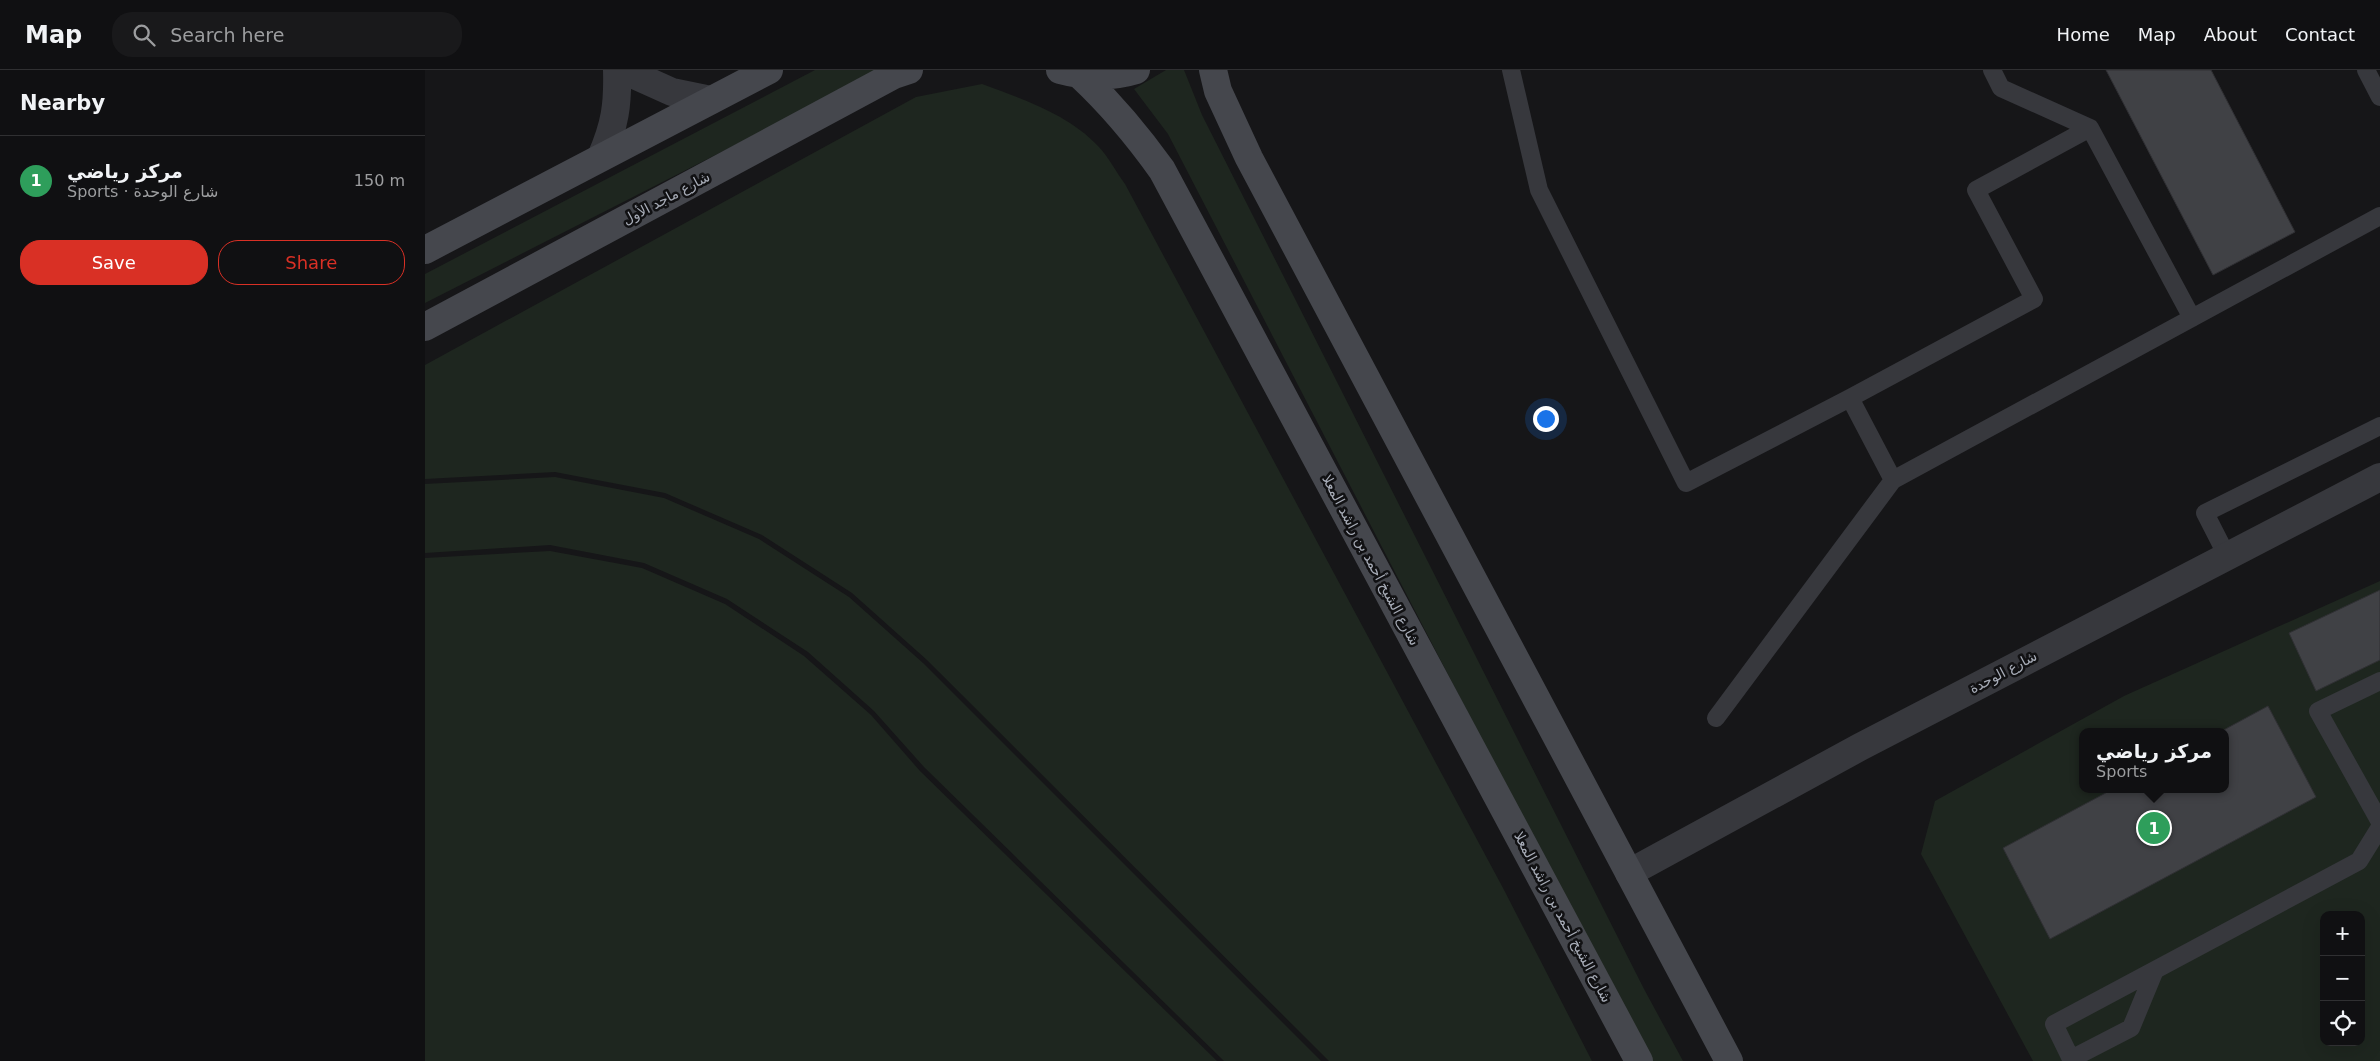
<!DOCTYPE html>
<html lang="en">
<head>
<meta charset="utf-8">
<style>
  :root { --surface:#101012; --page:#19191b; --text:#f1f3f6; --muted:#9c9d9f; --line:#303032; --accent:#d93025 }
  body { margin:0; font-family:"DejaVu Sans","Noto Naskh Arabic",sans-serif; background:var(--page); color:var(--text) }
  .controls { position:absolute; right:15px; bottom:15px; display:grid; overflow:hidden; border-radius:10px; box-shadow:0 5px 20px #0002 }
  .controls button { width:45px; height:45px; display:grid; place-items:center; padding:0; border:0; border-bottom:1px solid var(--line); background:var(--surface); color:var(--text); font:25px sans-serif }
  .you { position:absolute; left:1120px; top:348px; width:18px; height:18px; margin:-12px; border:4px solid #fff; border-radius:50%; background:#1a73e8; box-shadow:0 0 0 8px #1a73e833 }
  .badge { display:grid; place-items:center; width:32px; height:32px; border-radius:50%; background:var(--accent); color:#fff; font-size:16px; font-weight:700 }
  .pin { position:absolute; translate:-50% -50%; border:2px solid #fff; box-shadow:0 1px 5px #0006 }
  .popup { position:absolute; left:1654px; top:658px; width:150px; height:65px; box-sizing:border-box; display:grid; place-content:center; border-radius:10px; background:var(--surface); filter:drop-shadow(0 1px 4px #0005); font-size:16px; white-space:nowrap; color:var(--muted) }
  .popup b { font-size:19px; color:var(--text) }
  .popup::after { content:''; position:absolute; left:50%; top:100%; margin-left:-10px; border:10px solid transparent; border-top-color:var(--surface) }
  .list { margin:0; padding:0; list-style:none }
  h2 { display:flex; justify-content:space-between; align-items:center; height:65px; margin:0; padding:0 20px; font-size:21px }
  h2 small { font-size:16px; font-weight:400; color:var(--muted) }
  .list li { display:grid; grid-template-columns:32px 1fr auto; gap:15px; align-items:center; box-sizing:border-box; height:90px; padding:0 20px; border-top:1px solid var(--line) }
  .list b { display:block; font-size:19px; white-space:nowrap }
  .list p { margin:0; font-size:16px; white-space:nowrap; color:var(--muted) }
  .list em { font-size:16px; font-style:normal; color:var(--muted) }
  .actions { display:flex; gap:10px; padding:15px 20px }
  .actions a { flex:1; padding:11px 0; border:1px solid var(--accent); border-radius:20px; text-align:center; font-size:18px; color:var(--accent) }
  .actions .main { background:var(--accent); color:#fff }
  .icon { flex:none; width:28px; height:28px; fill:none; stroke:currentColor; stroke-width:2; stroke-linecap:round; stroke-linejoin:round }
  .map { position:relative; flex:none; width:1955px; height:991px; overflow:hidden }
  header { display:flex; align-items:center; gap:30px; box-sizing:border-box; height:70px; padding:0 25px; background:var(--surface); border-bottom:1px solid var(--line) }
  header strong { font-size:24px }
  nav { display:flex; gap:28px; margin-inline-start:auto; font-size:18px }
  .search { width:350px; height:45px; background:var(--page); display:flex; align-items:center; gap:12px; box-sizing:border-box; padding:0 18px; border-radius:20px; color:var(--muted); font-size:19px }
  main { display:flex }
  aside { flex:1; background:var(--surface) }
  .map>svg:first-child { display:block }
</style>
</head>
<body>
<header>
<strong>Map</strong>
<div class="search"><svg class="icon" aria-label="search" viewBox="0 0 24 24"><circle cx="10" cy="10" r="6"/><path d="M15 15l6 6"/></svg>Search here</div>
<nav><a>Home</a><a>Map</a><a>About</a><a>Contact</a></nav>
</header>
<main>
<aside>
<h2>Nearby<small></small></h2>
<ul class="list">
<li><span class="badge" style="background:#2e9e5b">1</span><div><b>مركز رياضي</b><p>Sports · شارع الوحدة</p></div><em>150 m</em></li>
</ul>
<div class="actions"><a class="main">Save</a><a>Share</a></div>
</aside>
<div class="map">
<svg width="1955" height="991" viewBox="0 0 1955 991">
  <rect width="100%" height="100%" fill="#161618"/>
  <path fill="#1e261f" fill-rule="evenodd" d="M390,0h67l-457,233v-29z
    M741,0h18l18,45 442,874 39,72h-33l-66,-124 -416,-803 -34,-45z
    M557,14c40,15 86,30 116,62 10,10 18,26 27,38l378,704 89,173h-263l-402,-401 -75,-67 -90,-58 -97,-42 -110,-21 -130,7v-114l491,-268z
    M130,407l109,21 95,41 90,58 74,66 398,398h-97l-300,-294 -50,-56 -66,-59 -81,-53 -83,-36 -94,-18 -125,8v-69z
    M125,481l92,17 83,36 79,52 67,59 49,56 297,290h-792v-503z
    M1955,511v480h-347l-112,-207 14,-53 189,-105zM1658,662h142v57h-142zM1899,845h37v127h-37z"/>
  <path fill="#404145" stroke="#303034" d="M1681,0h105l84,162 -82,43z
    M1955,520v70l-64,31 -27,-58z
    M1843,636l48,91 -266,142 -47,-91 110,-59h112v-57h-5z"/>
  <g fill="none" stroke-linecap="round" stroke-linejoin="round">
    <path stroke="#37383d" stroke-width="18" d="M1086,0l28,120 147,293 164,-85 184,-99 -58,-109 114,-62
      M1567,0l9,18 89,40 102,190
      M1941,0l14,27
      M1425,328l43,82 487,-264
      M1802,486l-22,-43 175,-87
      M1955,611l-62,30 62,111
      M1291,648l177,-238
      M1730,900l-24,58 -60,31 -17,-35 305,-163 21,-34"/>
    <path stroke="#37383d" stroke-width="28" d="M198,0l49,22 39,8
      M176,87c14,-32 17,-52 16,-87
      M1204,803l231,-126 520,-270"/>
    <path stroke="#45474d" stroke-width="28" d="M635,0c26,7 50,8 76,0
      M788,0l5,21 31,67 480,903
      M656,6c31,29 56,59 81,94l477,891
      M0,180l344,-180
      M0,257l469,-252 15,-5"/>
  </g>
  <g text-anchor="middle" stroke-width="5" stroke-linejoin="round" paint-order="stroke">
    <g font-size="14" fill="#a8adb8" stroke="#111113">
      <text transform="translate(241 128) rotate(-28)" y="5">شارع ماجد الأول</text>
      <text transform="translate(946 490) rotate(62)" y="5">شارع الشيخ أحمد بن راشد المعلا</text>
      <text transform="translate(1578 602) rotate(-28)" y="5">شارع الوحدة</text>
      <text transform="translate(1138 847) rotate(62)" y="5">شارع الشيخ أحمد بن راشد المعلا</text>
    </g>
  </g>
</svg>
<div class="controls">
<button>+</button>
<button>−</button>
<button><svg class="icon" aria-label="locate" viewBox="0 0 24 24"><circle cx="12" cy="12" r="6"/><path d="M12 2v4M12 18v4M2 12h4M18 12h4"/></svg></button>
</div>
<div class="you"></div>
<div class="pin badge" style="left:1729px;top:758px;background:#2e9e5b">1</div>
<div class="popup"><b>مركز رياضي</b>Sports</div>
</div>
</main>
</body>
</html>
